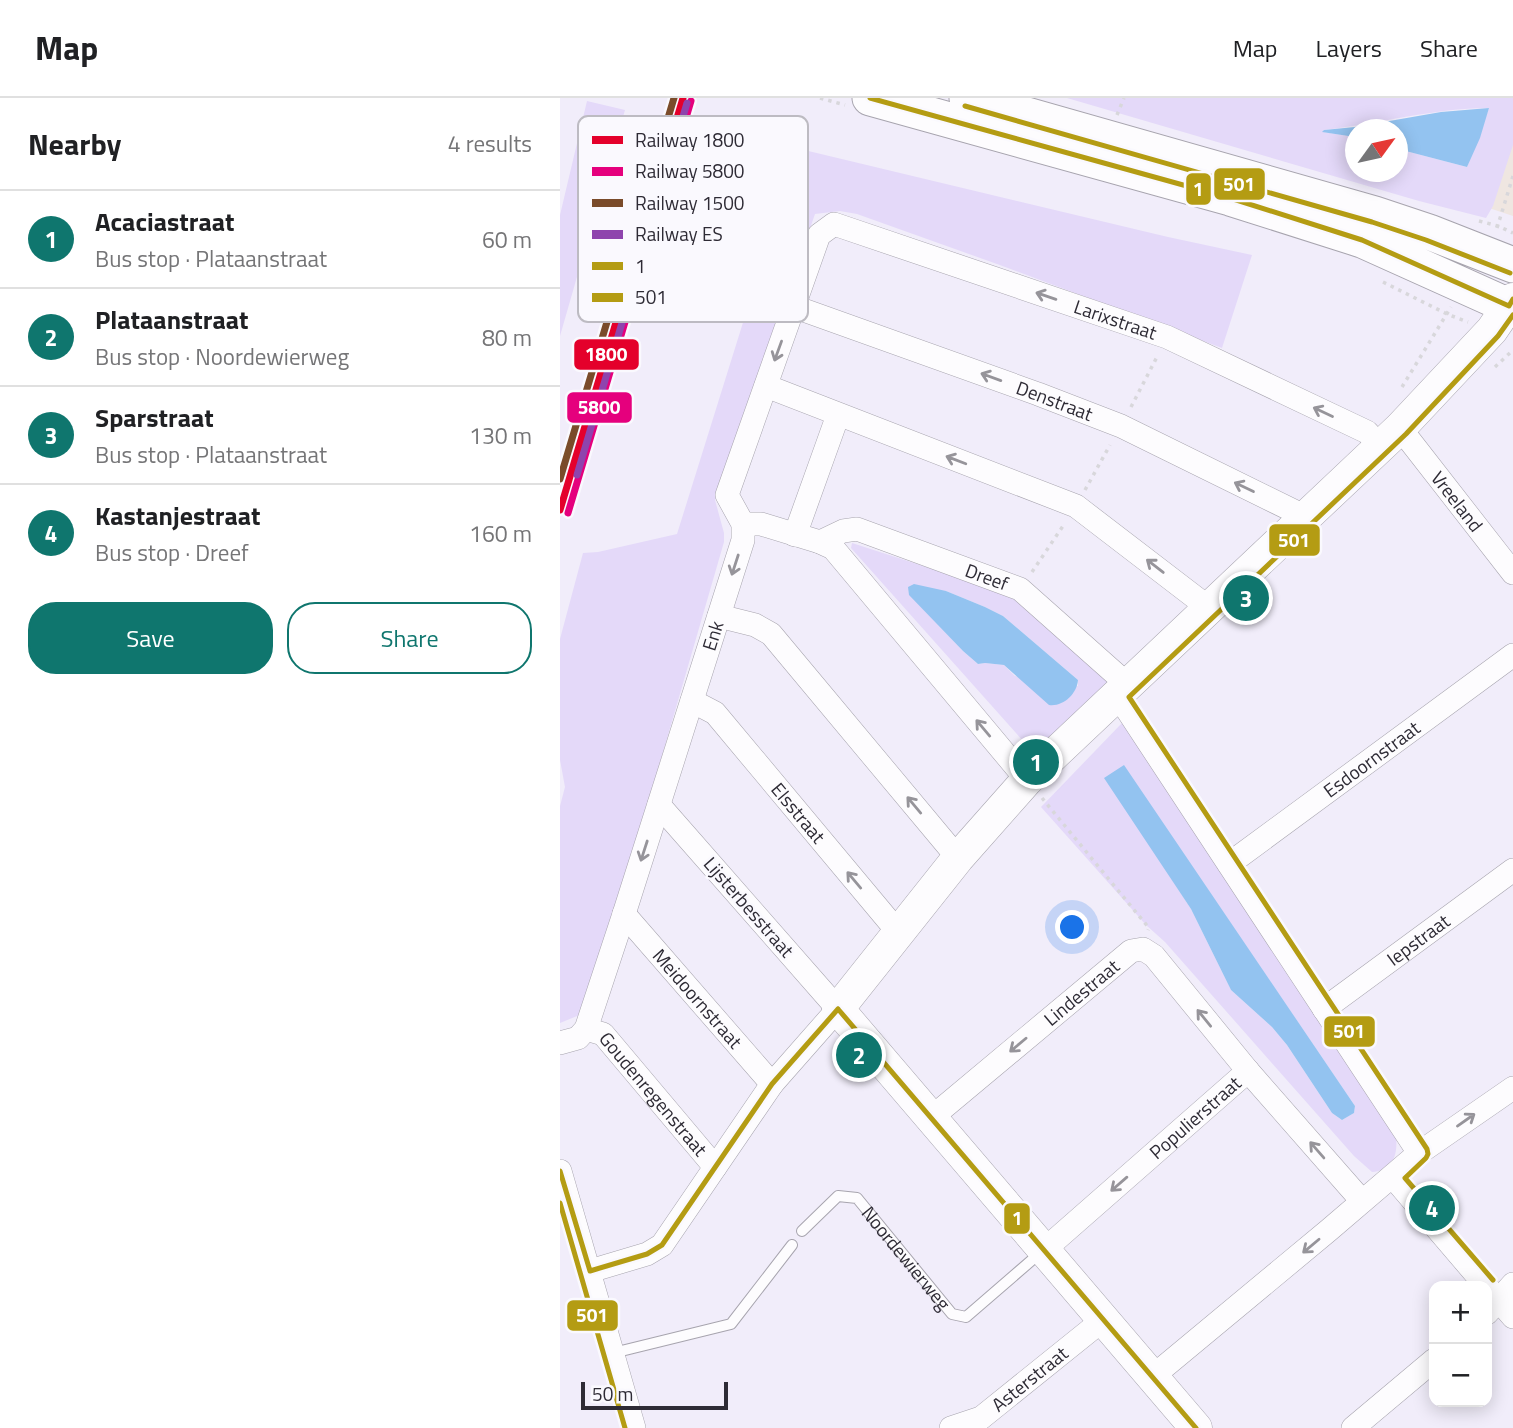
<!DOCTYPE html>
<html lang="en">
<head>
<meta charset="utf-8">
<style>
  :root { --surface:#fff; --page:#f6f6f6; --text:#202124; --muted:#757577; --line:#e0e0e0; --accent:#0f766e }
  body { margin:0; font-family:"Titillium Web",sans-serif; background:var(--page); color:var(--text) }
  .controls { position:absolute; right:21px; bottom:21px; display:grid; overflow:hidden; border-radius:14px; box-shadow:0 4px 18px #0003 }
  .controls button { width:63px; height:63px; display:grid; place-items:center; padding:0; border:0; border-bottom:2px solid var(--line); background:var(--surface); color:var(--text); font:35px sans-serif }
  .compass { position:absolute; left:785px; top:21px; width:63px; height:63px; border-radius:50%; background:var(--surface); box-shadow:0 4px 18px #0003; rotate:57deg }
  .scale { position:absolute; left:21px; bottom:18px; width:147px; box-sizing:border-box; padding-left:7px; border:4px solid #2e2b35; border-top:0; font-size:19px; line-height:24px; white-space:nowrap; color:#2e2b35; -webkit-text-stroke:5px #faf9fe; paint-order:stroke }
  .you { position:absolute; left:513px; top:830px; width:24px; height:24px; margin:-18px; border:5px solid #fff; border-radius:50%; background:#1a73e8; box-shadow:0 0 0 10px #1a73e833 }
  .badge { display:grid; place-items:center; width:46px; height:46px; border-radius:50%; background:var(--accent); color:#fff; font-size:23px; font-weight:700 }
  .pin { position:absolute; translate:-50% -50%; border:4px solid #fff; box-shadow:0 2px 7px #0006 }
  .list { margin:0; padding:0; list-style:none }
  h2 { display:flex; justify-content:space-between; align-items:center; height:91px; margin:0; padding:0 28px; font-size:30px }
  h2 small { font-size:23px; font-weight:400; color:var(--muted) }
  .list li { display:grid; grid-template-columns:46px 1fr auto; gap:21px; align-items:center; box-sizing:border-box; height:98px; padding:0 28px; border-top:2px solid var(--line) }
  .list b { display:block; font-size:26px; white-space:nowrap }
  .list p { margin:0; font-size:23px; white-space:nowrap; color:var(--muted) }
  .list em { font-size:23px; font-style:normal; color:var(--muted) }
  .actions { display:flex; gap:14px; padding:21px 28px }
  .actions a { flex:1; padding:16px 0; border:2px solid var(--accent); border-radius:28px; text-align:center; font-size:24px; color:var(--accent) }
  .actions .main { background:var(--accent); color:#fff }
  .map { position:relative; flex:none; width:953px; height:1330px; overflow:hidden }
  header { display:flex; align-items:center; gap:42px; box-sizing:border-box; height:98px; padding:0 35px; background:var(--surface); border-bottom:2px solid var(--line) }
  header strong { font-size:33px }
  nav { display:flex; gap:38px; margin-inline-start:auto; font-size:24px }
  main { display:flex }
  aside { flex:1; background:var(--surface) }
  .map>svg:first-child { display:block }
</style>
</head>
<body>
<header>
<strong>Map</strong>
<nav><a>Map</a><a>Layers</a><a>Share</a></nav>
</header>
<main>
<aside>
<h2>Nearby<small>4 results</small></h2>
<ul class="list">
<li><span class="badge">1</span><div><b>Acaciastraat</b><p>Bus stop · Plataanstraat</p></div><em>60 m</em></li>
<li><span class="badge">2</span><div><b>Plataanstraat</b><p>Bus stop · Noordewierweg</p></div><em>80 m</em></li>
<li><span class="badge">3</span><div><b>Sparstraat</b><p>Bus stop · Plataanstraat</p></div><em>130 m</em></li>
<li><span class="badge">4</span><div><b>Kastanjestraat</b><p>Bus stop · Dreef</p></div><em>160 m</em></li>
</ul>
<div class="actions"><a class="main">Save</a><a>Share</a></div>
</aside>
<div class="map">
<svg width="953" height="1330" viewBox="0 0 953 1330">
  <rect width="100%" height="100%" fill="#f1edfa"/>
  <path fill="#efe6e1" d="M953,0v118l-27,-9z"/>
  <path fill="#e4d9f9" fill-rule="evenodd" d="M507,0h446v47l-20,61 -7,12 -67,-17zM929,10l-22,59 -69,-18v23h-42l-1,-35 -32,-5 1,-2c54,-6 110,-22 165,-22z
    M27,3l38,9 -65,226v-121z
    M240,51l368,88 84,18 -30,93 -225,-84 -140,-50 -17,-3 -25,3 -100,286 9,33v9l-78,269 -64,203 -22,9v-217l5,-19 -5,-27v-121l23,-86 15,-1 79,-18 117,-375z
    M292,445l158,51 105,90 -75,76 -189,-212zM386,493l39,16 18,9 75,64v6l-63,-10 -11,-11 -19,-2 -7,1 -15,-13 -53,-56z
    M562,625l27,38 247,375c2,19 -3,35 -24,36l-18,-16 -189,-214 -19,-17 -105,-118zM563,667l232,341 -1,7 -12,7 -10,-7 -45,-68 -15,-18 -41,-37 -40,-81 -45,-70z"/>
  <path fill="#93c3f0" d="M929,10l-9,30 -13,29 -69,-18v-19h-42l-1,7 -33,-5 2,-2 31,-3 86,-15z
    M354,486l32,7 39,16 18,9 75,64c-1,14 -15,27 -29,25l-45,-40 -19,-2 -7,1 -15,-13 -54,-56 -1,-8z
    M564,667l231,341 -1,7 -12,7 -10,-7 -45,-68 -15,-18 -41,-37 -40,-81 -87,-131z"/>
  <g fill="none" stroke-linecap="round" stroke-linejoin="round">
    <g stroke="#a7a4ae" stroke-width="12">
      <g id="lane">
        <path id="s1" d="M242,1133l36,-35 19,2 95,116 14,3 74,-64"/>
        <path d="M53,1255l118,-29 61,-79"/>
      </g>
    </g>
    <g stroke="#a7a4ae" stroke-width="24">
      <g id="street">
        <path id="s2" d="M235,209l243,87 83,32 185,91"/>
        <path d="M206,288l310,120 133,102"/>
        <path id="s3" d="M840,330l113,145"/>
        <path d="M183,426h18l59,18 13,6 194,232"/>
        <path d="M235,437l43,-120"/>
        <path id="s4" d="M260,444l23,-11 14,-2 163,60 108,96"/>
        <path d="M159,518l36,9 16,9 187,224"/>
        <path d="M558,598l301,457"/>
        <path id="s5" d="M132,603l23,12 183,219"/>
        <path id="s6" d="M669,766l284,-209"/>
        <path id="s7" d="M64,816l148,170"/>
        <path id="s8" d="M764,911l189,-139"/>
        <path id="s9" d="M26,931l17,5 112,133"/>
        <path id="s10" d="M0,945l18,-5 8,-9 38,-115 119,-374v-16l-16,-29 92,-260 15,-11 333,113 200,95 14,15"/>
        <path id="s11" d="M371,1020l200,-167 12,-2 11,7 94,115"/>
        <path d="M0,1073l74,257"/>
        <path d="M833,1079l93,109"/>
        <path id="s12" d="M484,1152l204,-179 114,130"/>
        <path d="M30,1173l57,-17 15,-9 110,-161 66,-75 -179,-204"/>
        <path d="M927,1189l26,30"/>
        <path d="M927,1215l26,-29"/>
        <path d="M592,1279l177,-147 90,-77 94,-65"/>
        <path id="s13" d="M391,1330l30,-10 123,-99"/>
        <path d="M793,1330l81,-68"/>
      </g>
    </g>
    <g stroke="#a7a4ae" stroke-width="33">
      <path id="secondary" d="M636,1330l-358,-419 120,-151 69,-78 373,-352 92,-98 21,-31"/>
    </g>
    <g stroke="#a7a4ae" stroke-width="37">
      <path id="primary" d="M310,0l360,100 132,42 151,68
        M407,0l408,116 54,18 84,33"/>
    </g>
    <path stroke="#d8d7db" stroke-width="3.5" stroke-dasharray="3.5 5" stroke-linecap="butt" d="M260,0l25,7
      M557,17l7,-17
      M919,123l19,5 15,7
      M937,130l16,-52
      M823,184l64,32 21,8
      M935,269l18,-17
      M842,289l49,-80
      M571,309l27,-52
      M525,392l25,-45
      M472,474l33,-49
      M482,700l107,130 -1,2"/>
    <use href="#lane" stroke="#fdfcfe" stroke-width="10"/>
    <use href="#street" stroke="#fdfcfe" stroke-width="23"/>
    <use href="#secondary" stroke="#fdfcfe" stroke-width="32"/>
    <use href="#primary" stroke="#fdfcfe" stroke-width="35"/>
    <g stroke="#faf9fe" stroke-width="10">
      <path id="bus-1" d="M310,0l360,100 132,42 147,66 4,-7
        M278,911l358,419
        M0,1073l30,100
        M30,1173l57,-17 15,-9 110,-161 66,-75"/>
    </g>
    <g stroke="#faf9fe" stroke-width="10">
      <path id="bus-2" d="M405,8l407,116 54,18 84,33
        M0,1105l65,225
        M933,1182l-88,-102 21,-20 2,-4 -1,-5 -298,-452 277,-263 92,-98 15,-21"/>
    </g>
    <use href="#bus-1" stroke="#b49c13" stroke-width="5"/>
    <use href="#bus-2" stroke="#b49c13" stroke-width="5"/>
    <g stroke="#faf9fe" stroke-width="12">
      <path id="rail-1" d="M0,412l123,-412"/>
    </g>
    <g stroke="#faf9fe" stroke-width="12">
      <path id="rail-2" d="M8,415l123,-412"/>
    </g>
    <g stroke="#faf9fe" stroke-width="12">
      <path id="rail-3" d="M0,381l114,-381"/>
    </g>
    <g stroke="#faf9fe" stroke-width="12">
      <path id="rail-4" d="M17,377l110,-372"/>
    </g>
    <use href="#rail-1" stroke="#e4002b" stroke-width="7"/>
    <use href="#rail-2" stroke="#e5007d" stroke-width="7"/>
    <use href="#rail-3" stroke="#7a4b2a" stroke-width="7"/>
    <use href="#rail-4" stroke="#8e44ad" stroke-width="7"/>
  </g>
  <defs><path id="oneway-shaft" d="M-6 0H5M1.5-3L5.5 0L1.5 3" fill="none" stroke-width="1.6" stroke-linecap="round" stroke-linejoin="round" transform="scale(1.75)"/></defs>
  <g stroke="#96949a">
    <use href="#oneway-shaft" transform="translate(486 198) rotate(-161)"/>
    <use href="#oneway-shaft" transform="translate(218 253) rotate(110)"/>
    <use href="#oneway-shaft" transform="translate(431 279) rotate(-160)"/>
    <use href="#oneway-shaft" transform="translate(763 314) rotate(-155)"/>
    <use href="#oneway-shaft" transform="translate(396 362) rotate(-159)"/>
    <use href="#oneway-shaft" transform="translate(684 389) rotate(-154)"/>
    <use href="#oneway-shaft" transform="translate(175 467) rotate(108)"/>
    <use href="#oneway-shaft" transform="translate(595 468) rotate(-142)"/>
    <use href="#oneway-shaft" transform="translate(423 630) rotate(-130)"/>
    <use href="#oneway-shaft" transform="translate(354 707) rotate(-130)"/>
    <use href="#oneway-shaft" transform="translate(84 753) rotate(108)"/>
    <use href="#oneway-shaft" transform="translate(294 782) rotate(-130)"/>
    <use href="#oneway-shaft" transform="translate(644 920) rotate(-129)"/>
    <use href="#oneway-shaft" transform="translate(458 947) rotate(140)"/>
    <use href="#oneway-shaft" transform="translate(906 1022) rotate(-35)"/>
    <use href="#oneway-shaft" transform="translate(757 1052) rotate(-131)"/>
    <use href="#oneway-shaft" transform="translate(559 1086) rotate(139)"/>
    <use href="#oneway-shaft" transform="translate(751 1148) rotate(140)"/>
  </g>
  <g text-anchor="middle" stroke-width="5" stroke-linejoin="round" paint-order="stroke">
    <g font-size="19" fill="#2e2b35" stroke="#faf9fe">
      <text dy="7" stroke="none"><textPath href="#s10" startOffset="1185">Larixstraat</textPath></text>
      <text dy="7" stroke="none"><textPath href="#s2" startOffset="276">Denstraat</textPath></text>
      <text dy="7" stroke="none"><textPath href="#s3" startOffset="93">Vreeland</textPath></text>
      <text dy="7" stroke="none"><textPath href="#s4" startOffset="178">Dreef</textPath></text>
      <text dy="7" stroke="none"><textPath href="#s10" startOffset="444">Enk</textPath></text>
      <text dy="7" stroke="none"><textPath href="#s6" startOffset="177">Esdoornstraat</textPath></text>
      <text dy="7" stroke="none"><textPath href="#s5" startOffset="156">Elsstraat</textPath></text>
      <text transform="translate(189 809) rotate(49)" y="7">Lijsterbesstraat</text>
      <text dy="7" stroke="none"><textPath href="#s8" startOffset="117">Iepstraat</textPath></text>
      <text dy="7" stroke="none"><textPath href="#s11" startOffset="196">Lindestraat</textPath></text>
      <text dy="7" stroke="none"><textPath href="#s7" startOffset="112">Meidoornstraat</textPath></text>
      <text dy="7" stroke="none"><textPath href="#s9" startOffset="96">Goudenregenstraat</textPath></text>
      <text dy="7" stroke="none"><textPath href="#s12" startOffset="201">Populierstraat</textPath></text>
      <text dy="7" stroke="none"><textPath href="#s1" startOffset="147">Noordewierweg</textPath></text>
      <text dy="7" stroke="none"><textPath href="#s13" startOffset="94">Asterstraat</textPath></text>
    </g>
  </g>
  <rect x="18" y="18" width="230" height="206" rx="10" fill="#faf9fe" stroke="#bdbbc2" stroke-width="2"/>
  <rect x="32" y="38" width="31" height="8" fill="#e4002b"/>
  <rect x="32" y="69" width="31" height="9" fill="#e5007d"/>
  <rect x="32" y="101" width="31" height="8" fill="#7a4b2a"/>
  <rect x="32" y="132" width="31" height="9" fill="#8e44ad"/>
  <rect x="32" y="164" width="31" height="8" fill="#b49c13"/>
  <rect x="32" y="195" width="31" height="9" fill="#b49c13"/>
  <g font-size="19" fill="#2e2b35">
    <text x="75" y="49">Railway 1800</text>
    <text x="75" y="80">Railway 5800</text>
    <text x="75" y="112">Railway 1500</text>
    <text x="75" y="143">Railway ES</text>
    <text x="75" y="175">1</text>
    <text x="75" y="206">501</text>
  </g>
  <g stroke="#faf9fe" stroke-width="2.5">
    <rect x="653" y="69" width="53" height="34" rx="7" fill="#b49c13"/>
    <rect x="625" y="74" width="27" height="34" rx="7" fill="#b49c13"/>
    <rect x="13" y="240" width="67" height="33" rx="7" fill="#e4002b"/>
    <rect x="6" y="293" width="67" height="33" rx="7" fill="#e5007d"/>
    <rect x="708" y="425" width="53" height="34" rx="7" fill="#b49c13"/>
    <rect x="763" y="917" width="53" height="33" rx="7" fill="#b49c13"/>
    <rect x="443" y="1104" width="28" height="33" rx="7" fill="#b49c13"/>
    <rect x="6" y="1201" width="53" height="33" rx="7" fill="#b49c13"/>
  </g>
  <g font-size="19" text-anchor="middle" font-weight="bold" fill="#fff">
    <text x="679" y="93">501</text>
    <text x="638" y="98">1</text>
    <text x="46" y="263">1800</text>
    <text x="39" y="316">5800</text>
    <text x="734" y="449">501</text>
    <text x="789" y="940">501</text>
    <text x="457" y="1127">1</text>
    <text x="32" y="1224">501</text>
  </g>
</svg>
<div class="controls">
<button>+</button>
<button>−</button>
</div>
<svg class="compass" viewBox="-18 -18 36 36"><path d="M0-13l5 13h-10z" fill="#e53935"/><path d="M0 13l5-13h-10z" fill="#757577"/></svg>
<div class="scale">50 m</div>
<div class="you"></div>
<div class="pin badge" style="left:476px;top:664px">1</div>
<div class="pin badge" style="left:299px;top:957px">2</div>
<div class="pin badge" style="left:686px;top:500px">3</div>
<div class="pin badge" style="left:872px;top:1110px">4</div>
</div>
</main>
</body>
</html>
